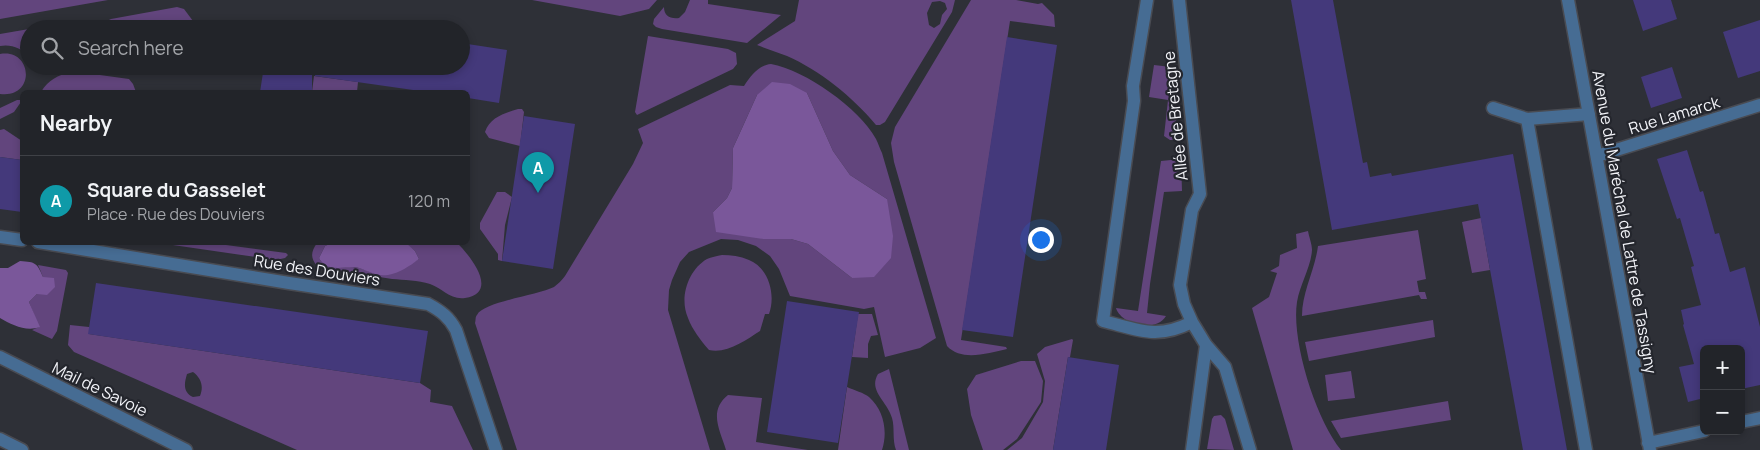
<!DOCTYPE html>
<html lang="en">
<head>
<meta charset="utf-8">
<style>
  :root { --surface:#222429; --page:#2a2c31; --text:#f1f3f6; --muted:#a2a4a8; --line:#3f4146; --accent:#b45309 }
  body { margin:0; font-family:Manrope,sans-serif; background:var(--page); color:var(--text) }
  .controls { position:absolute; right:15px; bottom:15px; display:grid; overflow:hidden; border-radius:8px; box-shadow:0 2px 8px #0003 }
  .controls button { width:45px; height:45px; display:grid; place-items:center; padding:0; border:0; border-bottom:1px solid var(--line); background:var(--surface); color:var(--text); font:25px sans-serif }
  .you { position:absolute; left:1040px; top:239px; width:18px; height:18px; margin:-12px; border:4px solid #fff; border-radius:50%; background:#1a73e8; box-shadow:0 0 0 8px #1a73e833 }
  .badge { display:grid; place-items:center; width:32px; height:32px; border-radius:50%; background:var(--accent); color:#fff; font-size:16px; font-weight:700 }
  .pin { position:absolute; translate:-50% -41px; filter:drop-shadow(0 1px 2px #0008) }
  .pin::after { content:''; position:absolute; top:26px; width:18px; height:15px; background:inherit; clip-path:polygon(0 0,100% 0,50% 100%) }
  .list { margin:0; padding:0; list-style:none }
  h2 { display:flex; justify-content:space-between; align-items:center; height:65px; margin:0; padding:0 20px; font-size:21px }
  h2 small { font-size:16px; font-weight:400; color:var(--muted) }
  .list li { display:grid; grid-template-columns:32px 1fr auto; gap:15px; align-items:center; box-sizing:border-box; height:90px; padding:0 20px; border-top:1px solid var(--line) }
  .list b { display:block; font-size:19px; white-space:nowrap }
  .list p { margin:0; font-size:16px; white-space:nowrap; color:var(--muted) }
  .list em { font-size:16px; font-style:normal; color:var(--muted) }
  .icon { flex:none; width:28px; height:28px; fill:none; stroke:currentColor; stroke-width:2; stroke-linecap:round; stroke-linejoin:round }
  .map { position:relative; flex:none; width:1760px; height:450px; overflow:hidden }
  .search { position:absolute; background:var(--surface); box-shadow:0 2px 8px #0003; left:20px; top:20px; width:450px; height:55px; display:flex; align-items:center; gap:12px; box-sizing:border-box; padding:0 18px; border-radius:28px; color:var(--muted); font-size:19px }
  .panel { position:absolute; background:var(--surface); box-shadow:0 2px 8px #0003; left:20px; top:90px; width:450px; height:155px; border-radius:8px }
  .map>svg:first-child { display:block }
</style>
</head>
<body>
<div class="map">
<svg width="1760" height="450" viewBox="0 0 1760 450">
  <rect width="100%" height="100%" fill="#2e3037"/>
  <path fill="#62457d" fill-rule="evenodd" d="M0,0h108l-108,19z
    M532,0h125l-8,9 -29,7z
    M690,0h18v4l73,11 -34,28 -85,-14 -6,-2 -3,-3 1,-5 10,-12c0,9 6,12 15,11l6,-6z
    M799,0h156l-3,12 -67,110 -5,3h-4c-23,-28 -57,-55 -89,-69 -10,-4 -20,-7 -30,-11l38,-24zM940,1l5,2 2,6 -5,6 -2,9 -6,4 -5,-3 -2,-12 5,-11z
    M971,0h45l22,4 4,-1 12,12 1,12 -45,-6 -49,319 45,7 1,2c-19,4 -45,13 -60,-3l-53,-184 -3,-19 4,-16z
    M177,7l7,2 15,20h-109l21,-10z
    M29,29v28c-7,-9 -18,-13 -29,-11v-12z
    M648,36l80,13 8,4 1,11 -4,5 -96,46 -2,-3z
    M0,54c33,-6 36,45 0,40z
    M771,64c34,6 88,44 105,75 2,4 4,10 6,14l54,185 -16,10 -35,9 -11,-50 -10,2 -74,-13 -11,-27 -9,-13 -14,-10 -18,-6 -17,-1 -32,13 -9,10 -8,18 -3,10 -1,20 42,140h-193l-42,-127c1,-3 0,-6 2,-8 6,-13 61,-20 77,-28 4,-3 8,-7 11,-11l68,-112 10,-21 -5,-14 92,-44 14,1c7,-11 15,-21 27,-22zM807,93l26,58 17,24 37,24 -35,79 -44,-34 -17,-5h-28l-50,-27 14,-14 5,-10 1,-40 24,-53z
    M1154,65l17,2 7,73h-8l-6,-4 4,-36 -19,-3z
    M131,66h56l-12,7z
    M71,72h7l51,7 4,5 3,8h-95c7,-12 17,-17 30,-20z
    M314,76l44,6 -1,10h-45z
    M17,100h3l1,2 -7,10 -14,7v-11z
    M518,109h4l2,3 -4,34 -31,-8 -4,-6c5,-15 20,-19 33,-23z
    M4,129l18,12v19l-22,-3v-27z
    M1181,159l1,32 -18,1 -14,92 -3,29 19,3c-10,17 -45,9 -50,-8l22,3 23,-150z
    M497,192h8l7,5 -7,28 -3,36 -4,-1v-6l-18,-25v-6z
    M1481,218l9,52 -18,3 -10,-51z
    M1418,230l8,49 -9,2 2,11h6l2,7h-6l-2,-4 -117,21c0,-24 13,-46 16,-70z
    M1308,231c1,6 4,13 4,19 -1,17 -12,34 -15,52 -6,39 19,118 44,148h-48l-41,-142 17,-11 8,-24 -7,-2 9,-5 1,-11 17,-7 -1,-14z
    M159,243h52l75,10 2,2 -3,3 -9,2z
    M317,243h15l-7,3 -6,12c7,13 21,9 34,9 9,1 16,4 23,8l24,-5 19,-11 -4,-8 -10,-8h52c13,12 43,50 8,55 -15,2 -23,-10 -35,-14 -12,-4 -26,-4 -38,-5 -25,-4 -50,-8 -75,-13 -7,-9 -6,-14 0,-23z
    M722,255c9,0 18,1 27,5 20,8 27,35 20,54h-4l-5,17c-14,9 -33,23 -51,19 -8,-9 -17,-21 -21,-32 -9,-20 0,-48 19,-59 4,-2 10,-3 15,-4z
    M38,265l28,5 2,3 -11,58 -5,8 -20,-9 7,-3 -10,-25 8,-8 6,-17z
    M858,314h14l6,21 -7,1 -3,8v14l-16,-1z
    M1433,320l2,17 -126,24 -4,-19z
    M70,325l19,2v7l331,49 11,7 -1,12 22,4 21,44h-176l-223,-98 -6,-7zM193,372c8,6 11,14 7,24l-7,1c-10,-5 -9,-13 -6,-23z
    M1072,339l1,1 -3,17h-2l-15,93h-46l15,-12 21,-36 2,-21 -8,-27 8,-7z
    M1021,361h14l8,20 -2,21 -24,37 -14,11h-20l-12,-35 -4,-26 9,-14z
    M889,369l20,81h-13c-4,-11 -1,-22 -4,-32 -5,-17 -24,-27 -14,-44z
    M1351,371l4,27 -27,3 -3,-26z
    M847,387c7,3 17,6 22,10 15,13 19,35 13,53h-44z
    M728,395l34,3 -6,44 52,8h-82c-6,-20 -18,-39 2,-55z
    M1448,401l3,19 -110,18 -10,-17z
    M1221,415l4,4 9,31 -27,-1 5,-30 2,-3z"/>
  <path fill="#7a579a" d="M772,82l18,2 17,9 26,58 17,24 37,24 6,37 -2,22 -17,19 -22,1 -44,-34 -17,-5h-28l-47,-7 -3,-20 14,-14 5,-10 1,-40 10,-22 14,-31z
    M405,242l10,9 4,8c-9,7 -20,14 -31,16 -14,2 -21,-6 -34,-8 -8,0 -16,2 -24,0 -5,-1 -9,-5 -11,-9l6,-12 7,-3z
    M20,261c16,1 17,2 23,16l11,1 1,9 -8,8 -10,-1 -8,8 11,25c-14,5 -28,-2 -40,-9v-50h8z"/>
  <path fill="#44397b" d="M1291,0h42l30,163 4,-1 3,15 21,-4 1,3 121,-22 54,296h-44l-45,-246 -146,26z
    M1633,0h38l6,19 -34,12z
    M1760,20v51l-22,7 -15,-46z
    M323,21l48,8h-49z
    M1007,37l50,8 -44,292 -51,-7z
    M461,43l46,7 -8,53 -31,-5v-6h-41l-112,-16 1,-10h145z
    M264,66h48v26h-52z
    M1672,67l10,31 -31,10 -10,-31z
    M524,116l51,8 -22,145 -51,-8z
    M1687,150l13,42 3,-1 12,43 4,-1 11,39 15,-5 15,60v58l-19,4v-40h-37v49l-16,4 -9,-35 15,-3 -11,-39 1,-1 -3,-14 20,-5 -10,-38 3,-1 -14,-48 -3,1 -20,-60z
    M0,157l22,3v52l-22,-3z
    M96,283l332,48 -8,52 -332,-49z
    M787,301l72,11 -21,131 -71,-11z
    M1068,357l51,8 -13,85h-53z"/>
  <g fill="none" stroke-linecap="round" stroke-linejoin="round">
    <g stroke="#494b52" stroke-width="15">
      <path id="minor" d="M1147,0l-14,86 1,15 -31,220c36,9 54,19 89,1
        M1179,0l21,194 -8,16 -12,75 4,19 8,18 14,23 19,22 25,83
        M1568,0l82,450
        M1493,108l34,11 62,-5
        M1527,119l59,331
        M1597,156l163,-51
        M0,237l22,3
        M38,242l251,41 139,21c13,7 21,13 28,26l40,120
        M0,357l186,93
        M1741,422l19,-4
        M0,439l22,11
        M1648,443l56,-12
        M1192,450l14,-105"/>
    </g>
    <use href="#minor" stroke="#466c93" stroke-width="12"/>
  </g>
  <g text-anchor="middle" stroke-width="4.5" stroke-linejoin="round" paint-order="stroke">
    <g font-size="16" fill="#f2f3f8" stroke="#24262d">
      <text transform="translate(1674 115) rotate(-17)" y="6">Rue Lamarck</text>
      <text transform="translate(1175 116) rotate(-96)" y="6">Allée de Bretagne</text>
      <text transform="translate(1625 222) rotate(80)" y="6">Avenue du Maréchal de Lattre de Tassigny</text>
      <text transform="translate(317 270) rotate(9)" y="6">Rue des Douviers</text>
      <text transform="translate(100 389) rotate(26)" y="6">Mail de Savoie</text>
    </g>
  </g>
</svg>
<div class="controls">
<button>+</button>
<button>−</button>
</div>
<div class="you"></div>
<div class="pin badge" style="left:538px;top:193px;background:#0f9aa8">A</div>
<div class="search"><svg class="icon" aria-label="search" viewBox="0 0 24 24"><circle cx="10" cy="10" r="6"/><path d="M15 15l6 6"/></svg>Search here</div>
<section class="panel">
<h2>Nearby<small></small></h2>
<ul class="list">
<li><span class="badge" style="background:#0f9aa8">A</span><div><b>Square du Gasselet</b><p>Place · Rue des Douviers</p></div><em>120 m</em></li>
</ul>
</section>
</div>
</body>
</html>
